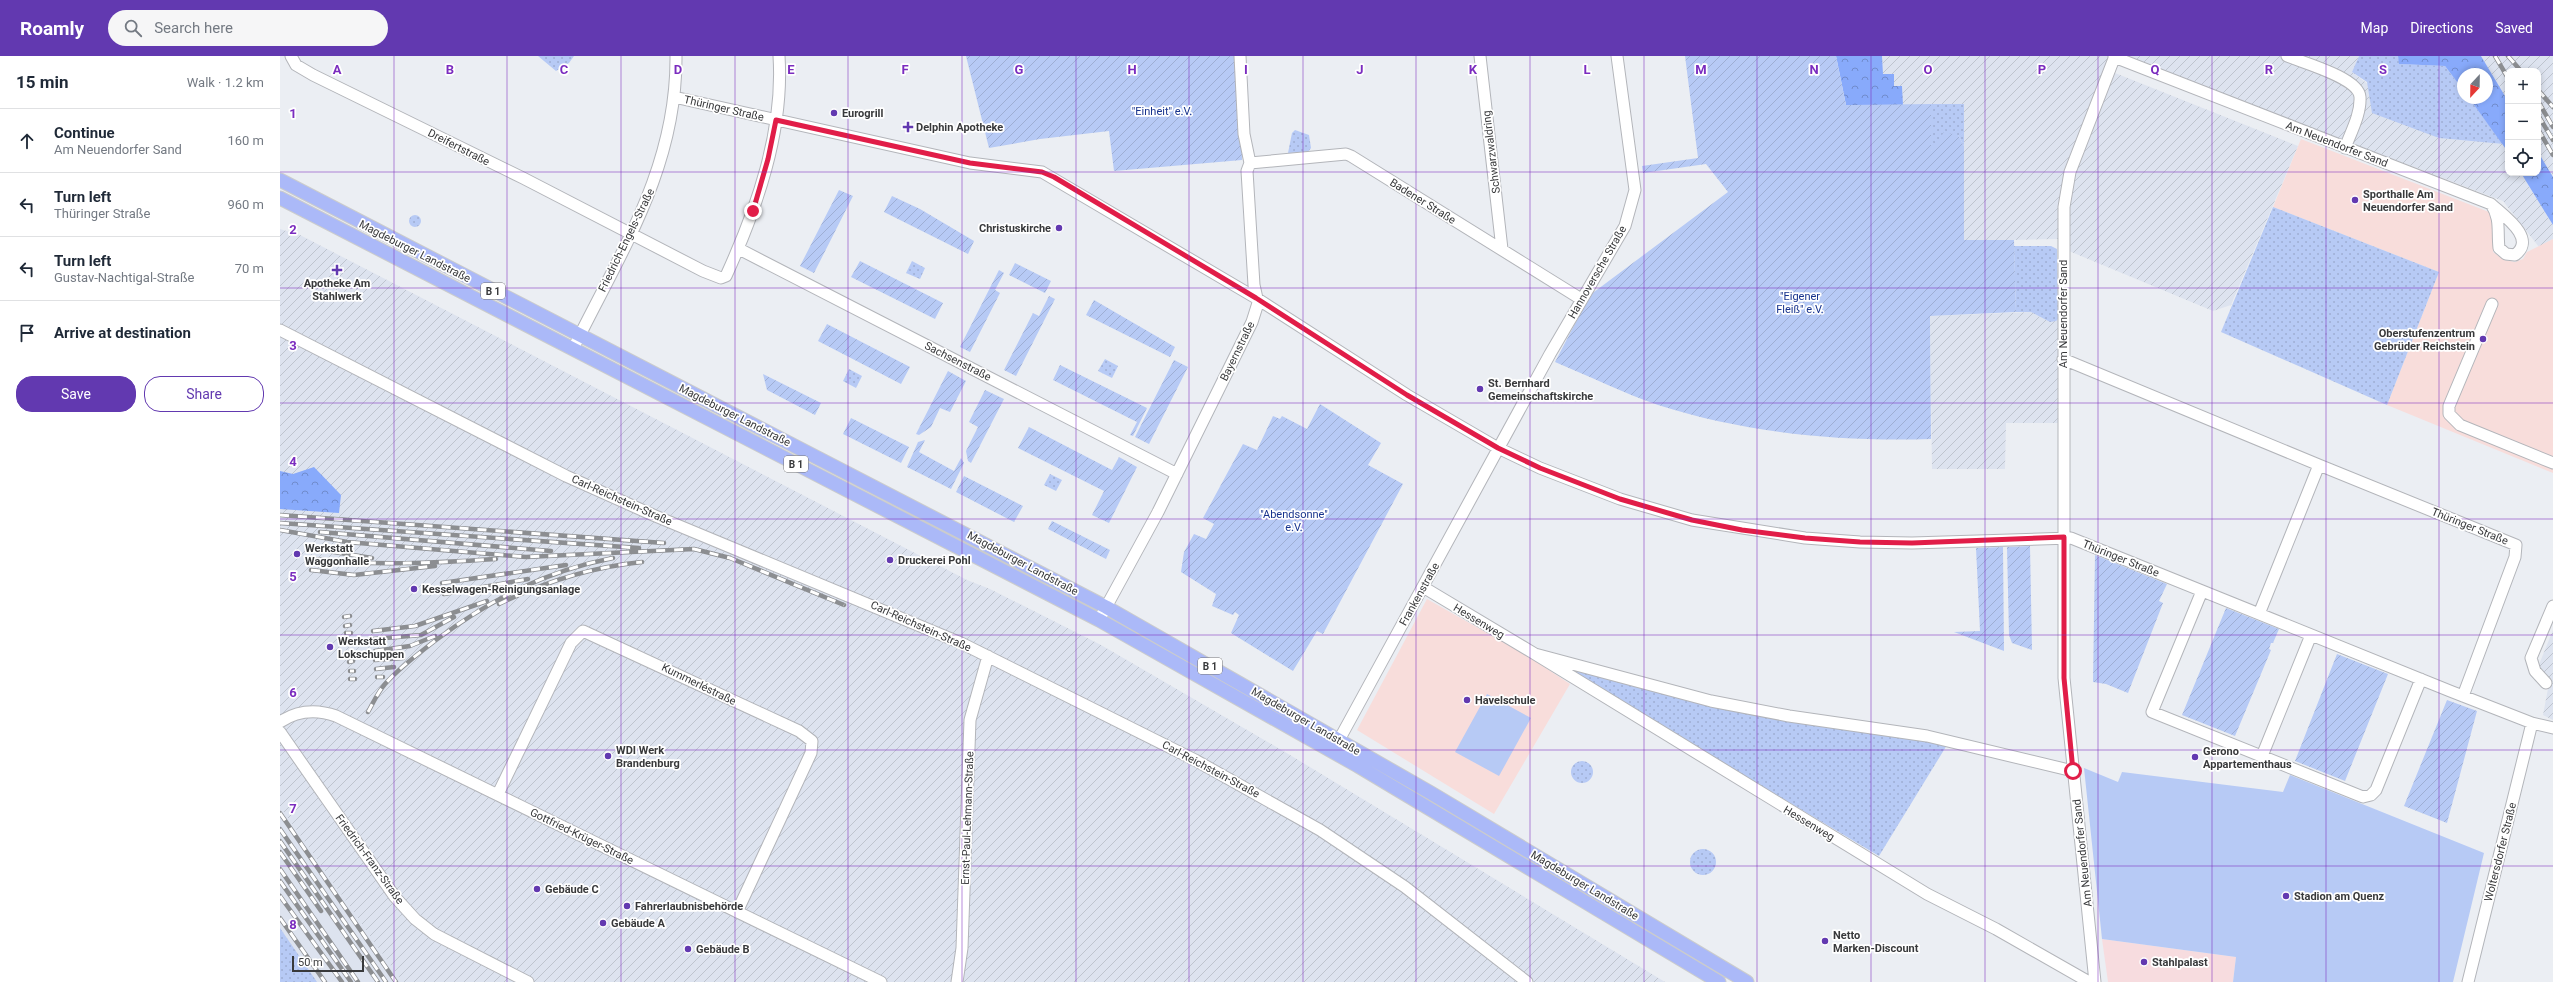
<!DOCTYPE html>
<html lang="en">
<head>
<meta charset="utf-8">
<style>
  :root { --surface:#fff; --page:#f6f6f7; --text:#1f2937; --muted:#747a83; --line:#e0e1e3; --accent:#6239b0 }
  body { margin:0; font-family:Roboto,sans-serif; background:var(--page); color:var(--text) }
  .controls { position:absolute; right:12px; top:12px; display:grid; overflow:hidden; border-radius:8px; box-shadow:0 2px 6px #0003 }
  .controls button { width:36px; height:36px; display:grid; place-items:center; padding:0; border:0; border-bottom:1px solid var(--line); background:var(--surface); color:var(--text); font:20px sans-serif }
  .compass { position:absolute; left:2177px; top:12px; width:36px; height:36px; border-radius:50%; background:var(--surface); box-shadow:0 2px 6px #0003; rotate:202deg }
  .scale { position:absolute; left:12px; bottom:10px; width:72px; box-sizing:border-box; padding-left:4px; border:2px solid #38393b; border-top:0; font-size:11px; line-height:14px; white-space:nowrap; color:#38393b; -webkit-text-stroke:3px #fff; paint-order:stroke }
  .stop { position:absolute; width:12px; height:12px; margin:-9px; border:3px solid #e11d48; border-radius:50%; background:#fff }
  .stop.end { background:#e11d48; border-color:#fff; box-shadow:0 1px 4px #0008 }
  .list { margin:0; padding:0; list-style:none }
  h2 { display:flex; justify-content:space-between; align-items:center; height:52px; margin:0; padding:0 16px; font-size:17px }
  h2 small { font-size:13px; font-weight:400; color:var(--muted) }
  .list li { display:grid; grid-template-columns:26px 1fr auto; gap:12px; align-items:center; box-sizing:border-box; height:64px; padding:0 16px; border-top:1px solid var(--line) }
  .list b { display:block; font-size:15px; white-space:nowrap }
  .list p { margin:0; font-size:13px; white-space:nowrap; color:var(--muted) }
  .list em { font-size:13px; font-style:normal; color:var(--muted) }
  .actions { display:flex; gap:8px; padding:12px 16px }
  .actions a { flex:1; padding:9px 0; border:1px solid var(--accent); border-radius:16px; text-align:center; font-size:14px; color:var(--accent) }
  .actions .main { background:var(--accent); color:#fff }
  .icon { flex:none; width:22px; height:22px; fill:none; stroke:currentColor; stroke-width:2; stroke-linecap:round; stroke-linejoin:round }
  .map { position:relative; flex:none; width:2273px; height:926px; overflow:hidden }
  header { display:flex; align-items:center; gap:24px; box-sizing:border-box; height:56px; padding:0 20px; background:var(--accent); color:#fff }
  header strong { font-size:19px }
  nav { display:flex; gap:22px; margin-inline-start:auto; font-size:14px }
  .search { width:280px; height:36px; background:var(--page); display:flex; align-items:center; gap:10px; box-sizing:border-box; padding:0 14px; border-radius:22px; color:var(--muted); font-size:15px }
  main { display:flex }
  aside { flex:1; background:var(--surface) }
  .map>svg:first-child { display:block }
</style>
</head>
<body>
<header>
<strong>Roamly</strong>
<div class="search"><svg class="icon" aria-label="search" viewBox="0 0 24 24"><circle cx="10" cy="10" r="6"/><path d="M15 15l6 6"/></svg>Search here</div>
<nav><a>Map</a><a>Directions</a><a>Saved</a></nav>
</header>
<main>
<aside>
<h2>15 min<small>Walk · 1.2 km</small></h2>
<ul class="list">
<li><svg class="icon" aria-label="ahead" viewBox="0 0 24 24"><path d="M12 20V5M6 11l6-6 6 6"/></svg><div><b>Continue</b><p>Am Neuendorfer Sand</p></div><em>160 m</em></li>
<li><svg class="icon" aria-label="left" viewBox="0 0 24 24"><path d="M17 20v-9H6M10 6l-5 5 5 5"/></svg><div><b>Turn left</b><p>Thüringer Straße</p></div><em>960 m</em></li>
<li><svg class="icon" aria-label="left" viewBox="0 0 24 24"><path d="M17 20v-9H6M10 6l-5 5 5 5"/></svg><div><b>Turn left</b><p>Gustav-Nachtigal-Straße</p></div><em>70 m</em></li>
<li><svg class="icon" aria-label="arrive" viewBox="0 0 24 24"><path d="M6 21V4h12l-3 4 3 4H6"/></svg><div><b>Arrive at destination</b></div></li>
</ul>
<div class="actions"><a class="main">Save</a><a>Share</a></div>
</aside>
<div class="map">
<svg width="2273" height="926" viewBox="0 0 2273 926">
  <defs>
    <pattern id="industrial-furrows" width="10" height="10" patternUnits="userSpaceOnUse"><rect width="10" height="10" fill="#dde3ef"/><path d="M-1 1l2-2M0 10L10 0M9 11l2-2" fill="none" stroke="#bec4ce"/></pattern>
    <pattern id="grass-dots" width="8" height="8" patternUnits="userSpaceOnUse"><rect width="8" height="8" fill="#b7caf5"/><path d="M2 2h.1M6 6h.1" fill="none" stroke="#9eaed3" stroke-width="1.8" stroke-linecap="round"/></pattern>
    <pattern id="forest-crowns" width="20" height="18" patternUnits="userSpaceOnUse"><rect width="20" height="18" fill="#88aafb"/><path d="M2 6a3 3 0 1 1 6 0M12 15a3 3 0 1 1 6 0" fill="none" stroke="#708bcc"/></pattern>
    <pattern id="garden-furrows" width="10" height="10" patternUnits="userSpaceOnUse"><rect width="10" height="10" fill="#b7caf5"/><path d="M-1 1l2-2M0 10L10 0M9 11l2-2" fill="none" stroke="#9eaed3"/></pattern>
  </defs>
  <rect width="100%" height="100%" fill="#ebeef3"/>
  <path fill="#f7dcdf" d="M1822,883l134,18 -3,25h-125z"/>
  <path fill="url(#industrial-furrows)" d="M1602,0h229l-45,116 -7,30 -1,37 -94,2v-137l-61,1 -1,-19h-8l-11,-12z
    M1843,0h236l-7,16 87,66 64,6 5,8v21h13l32,52v14l-14,8 -36,-46z
    M2201,0h72v121l-15,-25v-81h-30v30z
    M1835,17l183,73 -67,159 -18,6 -144,-60 1,-51 5,-27z
    M0,173l20,6 667,345 23,9 111,56 184,107 380,230h-1385z
    M1751,256l19,10 8,-3 1,104h-53l-1,46h-73l-2,-153z
    M2273,574v90l-10,-5 7,-37 -12,-11z"/>
  <path fill="#f8dddb" d="M2021,83l188,73 6,11 -2,29 11,8 11,2 8,-3 4,-7 26,-13v234l-166,-68 52,-133 -166,-65z
    M1147,543l99,56 44,29 -76,130 -137,-84z"/>
  <path fill="#dde3ef" d="M0,750l107,154 15,22h-85l-37,-54z"/>
  <path fill="url(#grass-dots)" d="M258,0h36l-5,7 -13,8z
    M2079,0h39l2,8 45,2 18,24v8h6l34,46 -64,-6 -67,-25 -5,-31 -15,-10z
    M1651,48h33v42l-6,-11 -27,16z
    M1015,74l14,5 2,13 -3,4 -20,1 4,-20z
    M1993,151l166,65 -52,133 -166,-73z
    M129 165a6 6 0 1 1 12 0a6 6 0 1 1-12 0Z
    M1734,190h37l6,3 1,70 -2,2 -6,1 -19,-10h-15z
    M632,205l13,7 -5,11 -14,-6z
    M825,303l13,7 -6,12 -14,-7z
    M569,313l13,7 -6,12 -13,-7z
    M770,418l12,6 -6,11 -12,-6z
    M1297,612l59,17 291,54 20,6 -68,111 -304,-181z
    M1291 716a11 11 0 1 1 22 0a11 11 0 1 1-22 0Z
    M1410 806a13 13 0 1 1 26 0a13 13 0 1 1-26 0Z
    M0,872l37,54h-37z"/>
  <path fill="url(#forest-crowns)" d="M1556,0h46l1,18h11v12h8l1,19h-57z
    M2118,0h83l27,45v51l-39,-54h18v-24h-24v16l-18,-24 -46,-2z
    M2258,96l15,25v48l-32,-52h17z
    M34,411l27,28 -2,18 -59,-4v-38l13,3z"/>
  <path fill="url(#garden-furrows)" d="M686,0h275l1,104 -128,11 -5,-40 -69,8 -51,9z
    M1405,0h151l10,49 85,-1v47l13,-19 14,3 6,11v94h50l2,72 -86,4 1,123c-92,3 -185,-6 -273,-34 -35,-12 -69,-29 -103,-43l35,-67 138,-103 -22,-28 -63,9 -1,-7 56,-8z
    M559,134l14,6 -39,77 -14,-7z
    M612,140l28,13 54,32 -6,13 -84,-42z
    M580,205l83,42 -8,16 -84,-42z
    M735,207l36,18 -6,12 -36,-18z
    M719,214l5,3 -9,17 5,3 -30,59 -10,-5z
    M769,240l6,3 -39,77 -12,-6 29,-57 6,3z
    M814,244l81,47 -5,10 -84,-42z
    M547,268l83,43 -9,17 -83,-43z
    M894,304l14,7 -39,77 -14,-7z
    M780,309l87,43 -14,28 -3,-1 7,-13 -84,-42z
    M668,315l18,10 -16,31 -10,-4 -9,19 -12,8 -3,-1z
    M483,318l58,29 -6,12 -48,-25z
    M705,334l19,9 -33,64 -3,-2 -2,-10 12,-24 -9,-5z
    M1040,348l61,39 -13,22 35,19 -80,150 -6,-3 -24,40 -62,-38 8,-18 -4,-3 -2,3 -21,-9 4,-12 -35,-22 3,-20 10,-18 12,5 8,-15 -11,-6 40,-74 14,6 16,-34 7,3 2,-3 25,13z
    M571,362l58,29 -8,16 -58,-29z
    M749,371l83,43 7,-13 18,10 -28,56 -17,-8 12,-24 -86,-43z
    M645,384l-6,12 35,19 7,-13 3,5 -13,26 -44,-22 11,-25z
    M684,420l59,30 -9,16 -58,-30z
    M772,465l58,29 -4,9 -58,-30z
    M1750,490l2,104 -20,-7 -3,-8 -2,-88z
    M1723,491l1,104 -50,-19 26,-1 -4,-83z
    M1815,499l72,29 -8,17 4,2 -35,90 -22,-9 -13,-2z
    M1946,552l53,21 -6,14h-2l-2,6 2,1 -36,86 -53,-21z
    M2057,598l51,20 -43,107 -50,-20z
    M2167,644l30,11 -30,112 -43,-17z"/>
  <path fill="#b7caf5" d="M1207,638l44,24 -32,58 -44,-24z
    M1804,712l34,14 4,-10 161,20 7,-17 194,78 -31,129h-220l3,-25 -134,-18z"/>
  <g fill="none" stroke-linecap="round" stroke-linejoin="round">
    <g stroke="#b3b5ba" stroke-width="13">
      <path id="minor" d="M11,0l5,9 17,10 210,103 180,93 18,7 5,-2c31,-68 58,-145 53,-220
        M1200,0l22,193
        M2007,0c17,7 72,22 73,41 1,17 -9,35 -15,51
        M1834,1l377,147
        M394,41l296,66 72,9 214,126 151,97 91,53 42,20 80,31 72,21 113,18 55,4 52,1 159,-5 379,153 82,32 21,5
        M970,107l96,-9 5,2 230,143
        M2211,148c13,12 46,34 24,51l-9,-1 -7,-6c-2,-17 2,-29 -8,-44z
        M459,193l438,225
        M2212,248l-43,102v8l11,11 93,38
        M0,274l286,146 87,39 308,128 234,117 125,70 85,57 122,95
        M293,293c47,-96 104,-181 103,-293
        M1783,303l256,106
        M1143,531l112,67
        M1922,535l-50,121 211,85 8,-2 5,-5 45,-111
        M1979,558l60,-149 197,80 -1,12 -52,139
        M819,564l59,-108 94,-190 6,-19 -4,-18 -7,-114 3,-8 -6,-29 -4,-78
        M2266,627l-11,-12 -4,-13 22,-52
        M0,666c18,-12 36,-13 56,-6l545,266
        M0,676l115,165 20,22 19,15 94,48
        M1059,684l211,-386 75,-128 10,-36 -18,-134
        M1982,700l49,-121
        M1793,715l-146,-35 -138,-20 -78,-15 -176,-47 392,240 69,35 93,53
        M218,738l73,-151 12,-12 216,100 13,10 -1,12 -74,159
        M677,926l5,-34 8,-228 18,-64
        M1815,926l-31,-304v-471l6,-35 45,-116
        M2188,926l64,-259"/>
    </g>
    <g stroke="#cbcccc" stroke-width="15">
      <path id="major" d="M0,124l826,427 325,186 316,189
        M0,142l819,422 259,146 361,216"/>
    </g>
    <use href="#minor" stroke="#fff" stroke-width="11"/>
    <use href="#major" stroke="#abb9f8" stroke-width="13"/>
    <g stroke="#8c8e91" stroke-width="4.5">
      <path id="rail" d="M2215,0l13,22
        M2228,0l13,15
        M2258,34l15,17
        M2258,45l15,26
        M2258,59l15,25
        M2258,73l15,26
        M0,459l384,28
        M0,467l359,25
        M0,474l67,12 179,15 168,-8 36,9 114,47
        M40,476l231,19
        M35,493l57,9
        M33,503c60,7 123,4 183,0
        M31,514l43,5 81,-9
        M162,527l124,-18
        M164,538l84,-15
        M219,548c45,-22 93,-37 143,-42
        M64,561l6,-1
        M65,570l5,-1
        M93,575l42,-5 72,-25
        M66,577h5
        M94,583l47,-4 33,-18
        M67,586l5,-1
        M95,595l35,-5 25,-10
        M68,597h5
        M95,604l28,-2
        M69,606l4,-1
        M96,613l18,-2
        M70,615h4
        M97,621h6
        M70,623h5
        M88,656c5,-9 10,-20 17,-28 15,-17 33,-30 51,-44 55,-41 110,-69 177,-82
        M0,757l116,169
        M0,773l106,153
        M0,785l98,141
        M0,796l41,59
        M0,813l78,113
        M0,825l71,101
        M0,840l62,86
        M0,862l45,64"/>
    </g>
    <use href="#rail" stroke="#fff" stroke-width="3" stroke-dasharray="9" stroke-linecap="butt"/>
  </g>
  <g fill="none" stroke-linecap="round" stroke-linejoin="round">
    <path stroke="#e11d48" stroke-width="5" d="M473,155l15,-52 8,-39 194,43 72,9 12,5 202,121 151,97 91,53 42,20 80,31 72,21 50,10 63,8 55,4 52,1 152,-6v141l9,93"/>
  </g>
  <path fill="none" stroke="#7b2cbf" stroke-width="1" stroke-opacity="0.55" d="M114,0v926M227,0v926M341,0v926M455,0v926M568,0v926M682,0v926M796,0v926M909,0v926M1023,0v926M1136,0v926M1250,0v926M1364,0v926M1477,0v926M1591,0v926M1705,0v926M1818,0v926M1932,0v926M2046,0v926M2159,0v926M0,116h2228M2258,116h15M0,232h2273M0,347h2273M0,463h2273M0,579h2273M0,694h2273M0,810h2273"/>
  <g fill="#6239b0" stroke="#fff" stroke-width="1.5">
    <circle cx="554" cy="57" r="4"/>
    <path d="M626 65h4v4h4v4h-4v4h-4v-4h-4v-4h4z"/>
    <circle cx="2075" cy="144" r="4"/>
    <circle cx="779" cy="172" r="4"/>
    <path d="M55 208h4v4h4v4h-4v4h-4v-4h-4v-4h4z"/>
    <circle cx="2203" cy="283" r="4"/>
    <circle cx="1200" cy="333" r="4"/>
    <circle cx="17" cy="498" r="4"/>
    <circle cx="610" cy="504" r="4"/>
    <circle cx="134" cy="533" r="4"/>
    <circle cx="50" cy="591" r="4"/>
    <circle cx="1187" cy="644" r="4"/>
    <circle cx="328" cy="700" r="4"/>
    <circle cx="1915" cy="701" r="4"/>
    <circle cx="257" cy="833" r="4"/>
    <circle cx="2006" cy="840" r="4"/>
    <circle cx="347" cy="850" r="4"/>
    <circle cx="323" cy="867" r="4"/>
    <circle cx="1545" cy="885" r="4"/>
    <circle cx="408" cy="893" r="4"/>
    <circle cx="1864" cy="906" r="4"/>
  </g>
  <g text-anchor="middle" stroke-width="3.5" stroke-linejoin="round" paint-order="stroke">
    <g fill="#fff" stroke="#747476" stroke-width="1">
      <rect x="201" y="227" width="24" height="16" rx="3"/>
      <rect x="504" y="400" width="24" height="16" rx="3"/>
      <rect x="918" y="602" width="24" height="16" rx="3"/>
    </g>
    <g font-size="10" font-weight="bold" fill="#38393b">
      <text x="213" y="239">B 1</text>
      <text x="516" y="412">B 1</text>
      <text x="930" y="614">B 1</text>
    </g>
    <g font-size="11" fill="#38393b" stroke="#fff">
      <text transform="translate(444 52) rotate(13)" y="4">Thüringer Straße</text>
      <text transform="translate(2057 88) rotate(21)" y="4">Am Neuendorfer Sand</text>
      <text transform="translate(179 91) rotate(27)" y="4">Dreifertstraße</text>
      <text transform="translate(1211 96) rotate(-97)" y="4">Schwarzwaldring</text>
      <text transform="translate(1143 145) rotate(32)" y="4">Badener Straße</text>
      <text transform="translate(346 184) rotate(-64)" y="4">Friedrich-Engels-Straße</text>
      <text transform="translate(135 195) rotate(27)" y="4">Magdeburger Landstraße</text>
      <text transform="translate(1317 216) rotate(-60)" y="4">Hannoversche Straße</text>
      <text transform="translate(1783 258) rotate(-90)" y="4">Am Neuendorfer Sand</text>
      <text transform="translate(957 295) rotate(-64)" y="4">Bayernstraße</text>
      <text transform="translate(678 305) rotate(27)" y="4">Sachsenstraße</text>
      <text transform="translate(455 359) rotate(27)" y="4">Magdeburger Landstraße</text>
      <text transform="translate(342 444) rotate(24)" y="4">Carl-Reichstein-Straße</text>
      <text transform="translate(2190 470) rotate(22)" y="4">Thüringer Straße</text>
      <text transform="translate(1841 502) rotate(22)" y="4">Thüringer Straße</text>
      <text transform="translate(743 507) rotate(28)" y="4">Magdeburger Landstraße</text>
      <text transform="translate(1139 538) rotate(-61)" y="4">Frankenstraße</text>
      <text transform="translate(1199 565) rotate(31)" y="4">Hessenweg</text>
      <text transform="translate(641 570) rotate(24)" y="4">Carl-Reichstein-Straße</text>
      <text transform="translate(419 628) rotate(26)" y="4">Kummerléstraße</text>
      <text transform="translate(1026 665) rotate(30)" y="4">Magdeburger Landstraße</text>
      <text transform="translate(931 713) rotate(28)" y="4">Carl-Reichstein-Straße</text>
      <text transform="translate(687 762) rotate(-88)" y="4">Ernst-Paul-Lehmann-Straße</text>
      <text transform="translate(1529 767) rotate(31)" y="4">Hessenweg</text>
      <text transform="translate(302 780) rotate(26)" y="4">Gottfried-Krüger-Straße</text>
      <text transform="translate(2220 796) rotate(-76)" y="4">Woltersdorfer Straße</text>
      <text transform="translate(1802 797) rotate(-96)" y="4">Am Neuendorfer Sand</text>
      <text transform="translate(90 803) rotate(54)" y="4">Friedrich-Franz-Straße</text>
      <text transform="translate(1305 829) rotate(31)" y="4">Magdeburger Landstraße</text>
    </g>
    <g font-size="11" fill="#17338d" stroke="#fff">
      <text x="882" y="59">"Einheit" e.V.</text>
      <text x="1520" y="244">"Eigener<tspan x="1520" dy="13">Fleiß" e.V.</tspan></text>
      <text x="1014" y="462">"Abendsonne"<tspan x="1014" dy="13">e.V.</tspan></text>
    </g>
    <g font-size="11" font-weight="bold" fill="#38393b" stroke="#fff" text-anchor="start">
      <text x="562" y="61">Eurogrill</text>
      <text x="636" y="75">Delphin Apotheke</text>
      <text x="2083" y="142">Sporthalle Am<tspan x="2083" dy="13">Neuendorfer Sand</tspan></text>
      <text x="771" y="176" text-anchor="end">Christuskirche</text>
      <text x="57" y="231" text-anchor="middle">Apotheke Am<tspan x="57" dy="13">Stahlwerk</tspan></text>
      <text x="2195" y="281" text-anchor="end">Oberstufenzentrum<tspan x="2195" dy="13">Gebrüder Reichstein</tspan></text>
      <text x="1208" y="331">St. Bernhard<tspan x="1208" dy="13">Gemeinschaftskirche</tspan></text>
      <text x="25" y="496">Werkstatt<tspan x="25" dy="13">Waggonhalle</tspan></text>
      <text x="618" y="508">Druckerei Pohl</text>
      <text x="142" y="537">Kesselwagen-Reinigungsanlage</text>
      <text x="58" y="589">Werkstatt<tspan x="58" dy="13">Lokschuppen</tspan></text>
      <text x="1195" y="648">Havelschule</text>
      <text x="336" y="698">WDI Werk<tspan x="336" dy="13">Brandenburg</tspan></text>
      <text x="1923" y="699">Gerono<tspan x="1923" dy="13">Appartementhaus</tspan></text>
      <text x="265" y="837">Gebäude C</text>
      <text x="2014" y="844">Stadion am Quenz</text>
      <text x="355" y="854">Fahrerlaubnisbehörde</text>
      <text x="331" y="871">Gebäude A</text>
      <text x="1553" y="883">Netto<tspan x="1553" dy="13">Marken-Discount</tspan></text>
      <text x="416" y="897">Gebäude B</text>
      <text x="1872" y="910">Stahlpalast</text>
    </g>
  </g>
  <g font-size="13" text-anchor="middle" font-weight="bold" fill="#7b2cbf" stroke="#fff" stroke-width="3.5" stroke-linejoin="round" paint-order="stroke">
    <text x="57" y="18">A</text>
    <text x="170" y="18">B</text>
    <text x="284" y="18">C</text>
    <text x="398" y="18">D</text>
    <text x="511" y="18">E</text>
    <text x="625" y="18">F</text>
    <text x="739" y="18">G</text>
    <text x="852" y="18">H</text>
    <text x="966" y="18">I</text>
    <text x="1080" y="18">J</text>
    <text x="1193" y="18">K</text>
    <text x="1307" y="18">L</text>
    <text x="1421" y="18">M</text>
    <text x="1534" y="18">N</text>
    <text x="1648" y="18">O</text>
    <text x="1762" y="18">P</text>
    <text x="1875" y="18">Q</text>
    <text x="1989" y="18">R</text>
    <text x="2103" y="18">S</text>
    <text x="13" y="62">1</text>
    <text x="13" y="178">2</text>
    <text x="13" y="294">3</text>
    <text x="13" y="410">4</text>
    <text x="13" y="525">5</text>
    <text x="13" y="641">6</text>
    <text x="13" y="757">7</text>
    <text x="13" y="873">8</text>
  </g>
</svg>
<div class="controls">
<button>+</button>
<button>−</button>
<button><svg class="icon" aria-label="locate" viewBox="0 0 24 24"><circle cx="12" cy="12" r="6"/><path d="M12 2v4M12 18v4M2 12h4M18 12h4"/></svg></button>
</div>
<svg class="compass" viewBox="-18 -18 36 36"><path d="M0-13l5 13h-10z" fill="#e53935"/><path d="M0 13l5-13h-10z" fill="#747a83"/></svg>
<div class="scale">50 m</div>
<div class="stop" style="left:1793px;top:715px"></div>
<div class="stop end" style="left:473px;top:155px"></div>
</div>
</main>
</body>
</html>
